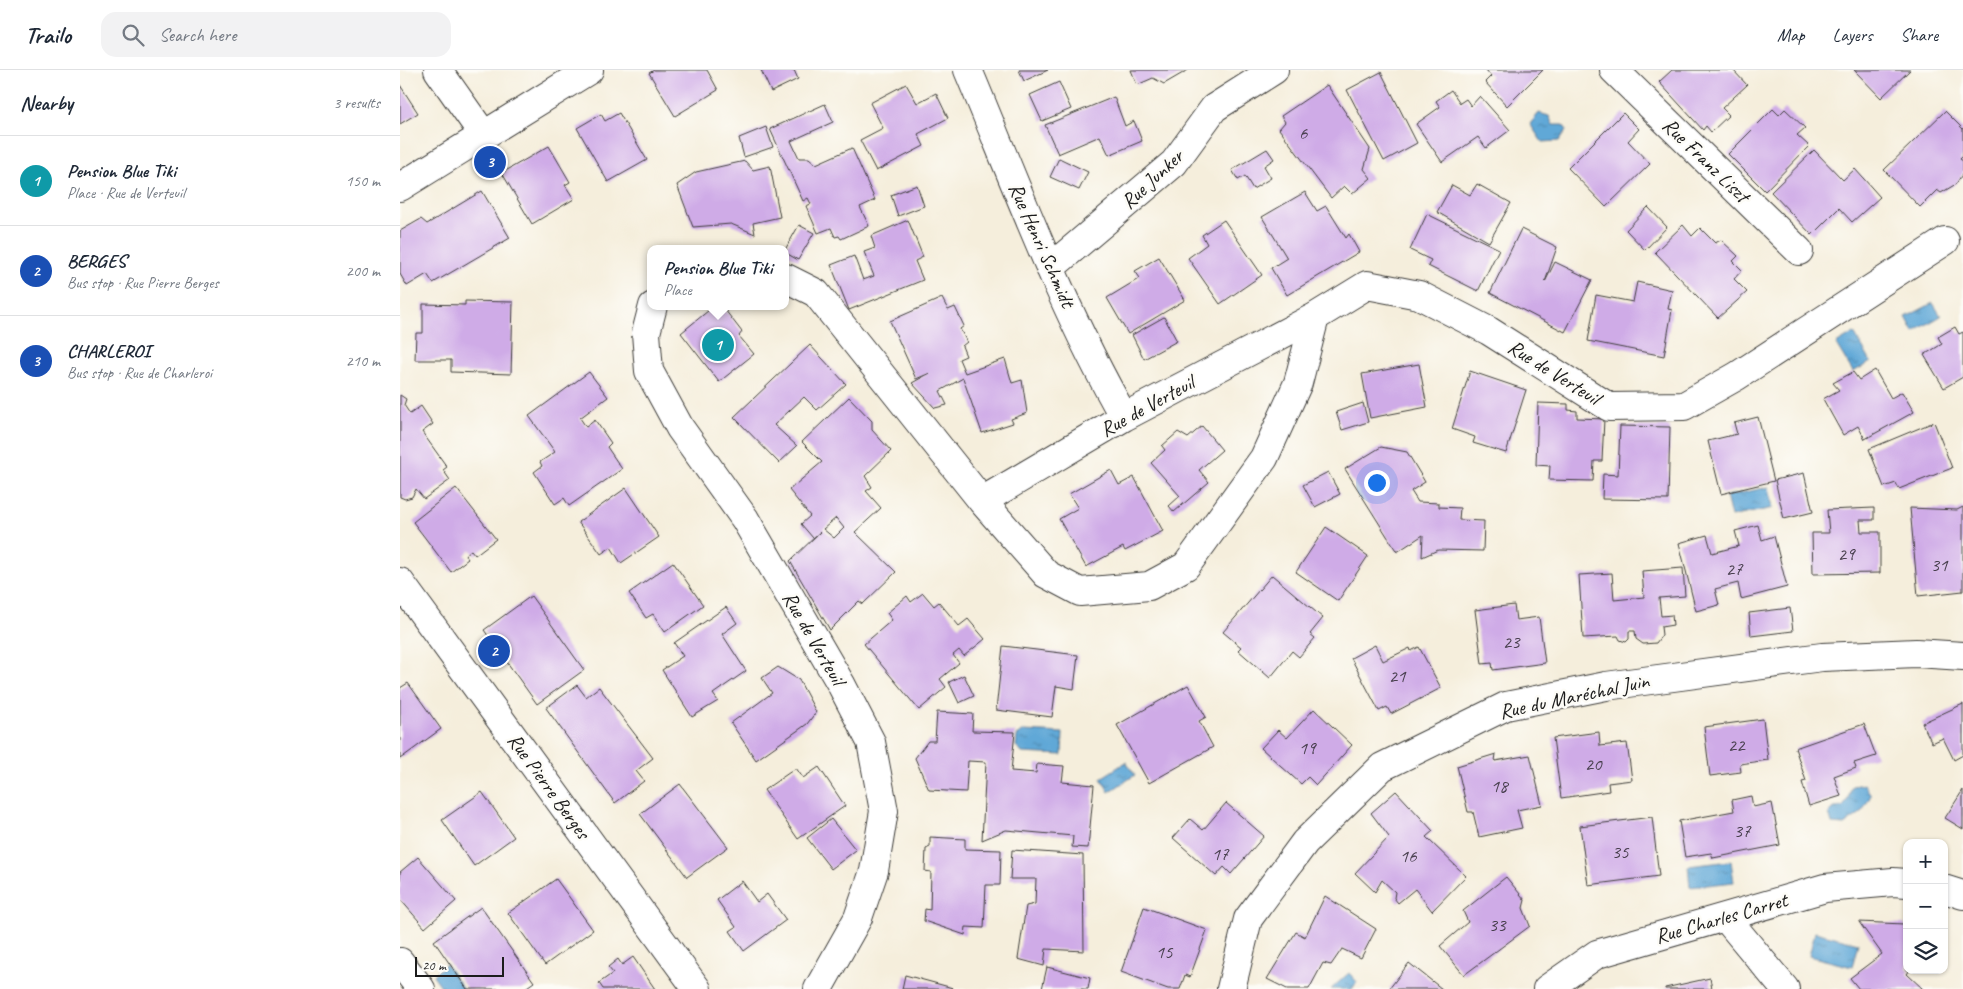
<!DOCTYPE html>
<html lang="en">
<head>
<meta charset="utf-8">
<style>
  :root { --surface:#fff; --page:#f2f2f3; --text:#1f2937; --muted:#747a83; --line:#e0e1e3; --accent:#0b8043 }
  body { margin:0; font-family:Caveat,sans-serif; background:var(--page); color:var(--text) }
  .controls { position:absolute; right:15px; bottom:15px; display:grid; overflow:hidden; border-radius:10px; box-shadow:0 1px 4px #0004 }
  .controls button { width:45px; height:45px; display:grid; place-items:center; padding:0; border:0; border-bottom:1px solid var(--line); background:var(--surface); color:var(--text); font:25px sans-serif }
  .scale { position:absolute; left:15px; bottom:12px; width:89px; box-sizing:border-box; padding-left:5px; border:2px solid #1c1c1c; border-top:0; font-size:14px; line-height:18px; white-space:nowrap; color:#1c1c1c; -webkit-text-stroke:4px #fdfcf7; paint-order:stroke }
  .you { position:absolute; left:976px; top:412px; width:18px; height:18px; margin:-12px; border:4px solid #fff; border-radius:50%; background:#1a73e8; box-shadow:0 0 0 8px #1a73e833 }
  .badge { display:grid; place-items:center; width:32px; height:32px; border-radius:50%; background:var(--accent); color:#fff; font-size:16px; font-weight:700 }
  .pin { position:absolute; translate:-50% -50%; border:2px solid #fff; box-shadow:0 1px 5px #0006 }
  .popup { position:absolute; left:247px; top:175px; width:142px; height:65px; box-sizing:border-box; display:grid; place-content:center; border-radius:10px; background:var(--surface); filter:drop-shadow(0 1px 4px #0005); font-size:16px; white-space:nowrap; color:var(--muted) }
  .popup b { font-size:19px; color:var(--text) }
  .popup::after { content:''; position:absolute; left:50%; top:100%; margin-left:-10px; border:10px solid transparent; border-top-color:var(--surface) }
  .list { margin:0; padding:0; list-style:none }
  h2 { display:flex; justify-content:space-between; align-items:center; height:65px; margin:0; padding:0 20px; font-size:21px }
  h2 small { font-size:16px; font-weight:400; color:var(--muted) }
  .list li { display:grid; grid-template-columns:32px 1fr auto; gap:15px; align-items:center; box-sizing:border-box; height:90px; padding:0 20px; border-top:1px solid var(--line) }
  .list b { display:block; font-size:19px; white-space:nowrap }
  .list p { margin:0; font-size:16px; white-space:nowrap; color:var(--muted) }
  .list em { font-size:16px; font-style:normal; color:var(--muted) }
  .icon { flex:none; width:28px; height:28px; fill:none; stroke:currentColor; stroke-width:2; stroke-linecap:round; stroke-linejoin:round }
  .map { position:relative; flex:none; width:1563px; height:919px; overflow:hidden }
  header { display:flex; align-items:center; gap:30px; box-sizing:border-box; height:70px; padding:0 25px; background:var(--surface); border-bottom:1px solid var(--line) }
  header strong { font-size:24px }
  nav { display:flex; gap:28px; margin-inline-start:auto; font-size:18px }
  .search { width:350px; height:45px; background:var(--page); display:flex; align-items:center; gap:12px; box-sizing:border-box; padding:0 18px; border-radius:15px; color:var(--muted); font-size:19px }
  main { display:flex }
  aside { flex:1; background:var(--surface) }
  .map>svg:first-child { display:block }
</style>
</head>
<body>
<header>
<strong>Trailo</strong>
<div class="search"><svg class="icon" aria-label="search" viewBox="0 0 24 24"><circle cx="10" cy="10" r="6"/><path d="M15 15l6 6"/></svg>Search here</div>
<nav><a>Map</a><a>Layers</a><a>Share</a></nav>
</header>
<main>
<aside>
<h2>Nearby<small>3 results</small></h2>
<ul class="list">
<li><span class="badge" style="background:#0f9aa8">1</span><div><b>Pension Blue Tiki</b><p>Place · Rue de Verteuil</p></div><em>150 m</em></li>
<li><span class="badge" style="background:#1a4fb4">2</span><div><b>BERGES</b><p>Bus stop · Rue Pierre Berges</p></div><em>200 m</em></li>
<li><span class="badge" style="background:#1a4fb4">3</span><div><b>CHARLEROI</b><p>Bus stop · Rue de Charleroi</p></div><em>210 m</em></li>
</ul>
</aside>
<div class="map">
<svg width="1563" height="919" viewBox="0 0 1563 919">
  <defs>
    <pattern id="water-ripples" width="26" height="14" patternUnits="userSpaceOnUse" patternTransform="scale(1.25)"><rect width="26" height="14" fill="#60a8d7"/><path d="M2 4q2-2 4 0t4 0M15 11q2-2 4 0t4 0" fill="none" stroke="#4e88ae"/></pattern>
  </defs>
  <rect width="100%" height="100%" fill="#fdfcf7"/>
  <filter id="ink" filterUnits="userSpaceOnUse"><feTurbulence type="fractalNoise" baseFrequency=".02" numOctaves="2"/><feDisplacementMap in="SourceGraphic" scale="10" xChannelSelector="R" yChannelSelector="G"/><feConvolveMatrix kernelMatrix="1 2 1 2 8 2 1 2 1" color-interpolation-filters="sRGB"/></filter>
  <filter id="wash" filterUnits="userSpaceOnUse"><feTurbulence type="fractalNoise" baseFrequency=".0096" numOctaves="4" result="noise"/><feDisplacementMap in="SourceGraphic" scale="20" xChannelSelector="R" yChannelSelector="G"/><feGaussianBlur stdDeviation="1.12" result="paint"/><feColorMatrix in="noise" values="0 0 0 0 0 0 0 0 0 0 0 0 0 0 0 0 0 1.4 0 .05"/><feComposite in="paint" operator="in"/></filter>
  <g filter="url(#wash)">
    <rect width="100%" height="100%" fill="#f5eedc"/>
    <path fill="url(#water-ripples)" stroke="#3e627a" d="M1139,43l10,3 4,9h10l4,5 -8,11 -17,1 -12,-18z
      M1533,233l8,13 -27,16 -8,-15z
      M1454,263l17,29 -18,10 -17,-28z
      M1369,417l4,21 -42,9 -5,-21z
      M624,661l39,2 -1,22 -40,-2 -6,-7 1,-10z
      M726,692l9,13 -26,17 -8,-14z
      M1464,714l7,11 -9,17 -18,13 -12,-1 -3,-11 5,-5 9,-1 5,-8 4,-13z
      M1331,791l3,21 -44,5 -2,-21z
      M1415,862l43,11 -6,24 -43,-11z
      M46,894l17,25h-20l-10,-14z
      M949,903l8,9 -5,7h-21z"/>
    <g id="blocks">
      <path fill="#cfabe7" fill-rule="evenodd" d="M254,0h53l11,20 -43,26 -26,-43z
        M361,0h33l4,9 -27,13z
        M619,0h29l-24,11z
        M731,0h57l-24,14 -11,-6 -16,7z
        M1086,0h57l-36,36 -22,-24 6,-6z
        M1272,0h61l14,15 -25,23 7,7 -18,17 -5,-6 -3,4 -44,-48z
        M1454,0h56l-29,28z
        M981,2l36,71 -33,18 -37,-71z
        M659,12l12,27 -29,12 -12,-26z
        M506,14l11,19 19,-10 12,25 -30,16 6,12 -48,25 -16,-31 23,-12 -13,-25z
        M0,15l18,28 -18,11z
        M927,15l43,64 -6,20 7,9 -19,16 -8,-8 -13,12 -52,-69 6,-7 -4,-6z
        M1051,20l9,13 6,-4 5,7 9,-10 30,34 -24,18 -8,-11 -36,25 -26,-38 24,-17 -4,-6z
        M714,27l11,29 9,-5 8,20 -33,14 -9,-19 -42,18 -13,-29z
        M425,34l8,18 -42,19 8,17h10l7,6 36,-16 23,52 -15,7 9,19 -28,13 -2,-3 -4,1 -4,-9 -13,5 -12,-27 5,-2 -3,-6 -5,3 -33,-72z
        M1373,39l6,6 6,-6 20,19 -8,7 12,11 -44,45 -37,-37z
        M1545,41l18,18v27l-3,3 3,2v12l-7,11 -15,9 -4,-3 -17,17 -36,-37z
        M219,43l28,47 -39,22 -31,-54 24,-14 4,7z
        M1223,43l16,16 -11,12 22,23 -44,43 -38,-39z
        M366,57l7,20 -29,10 -5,-19z
        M149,76l21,36 -5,3 9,14 -42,25 -30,-51z
        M867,79l7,10 -10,7 7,12 -18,11 -8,-13 -7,4 -6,-10z
        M1414,80l29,30 12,-11 25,28 -28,25 -13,-14 -27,27 -41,-43z
        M659,88l29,14 -9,18 -29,-13z
        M345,91l8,9 17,-4 10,51 -27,6 2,11 -24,-10 -38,3 -16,-42 19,-13z
        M1077,114l34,19 -22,39 -52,-30 15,-27 18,10z
        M517,115l7,21 -26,10 -7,-21z
        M82,121l28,47 -77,45 -6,-9 -20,12 -7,-12v-43l21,-12 6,5z
        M905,122l12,19 9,-5 20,32 3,-4 10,18 -72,43 -16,-27 16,-10 -25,-41z
        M1248,137l19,20 -22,23 -19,-20z
        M1027,144l72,35 -21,42 -50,-25 3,-6 -21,-10z
        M508,150l15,37 -8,4 8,19 -74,30 -18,-45 23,-9 9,24 11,-4 -10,-24 11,-4 -4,-12z
        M824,150l38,55 -42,29 -32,-46 19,-14 -5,-9z
        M399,155l15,8 -16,27 -12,-7v-5z
        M1283,155l9,11 8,-8 15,15 6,-3 17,16 -5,5 9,9 -8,9 13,13 -29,26 -63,-66z
        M1121,159l36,18 -12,35 10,-20 37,18 -27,52 -75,-39z
        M759,187l26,43 -57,34 -21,-36 33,-20 -5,-7z
        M1237,212l35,8 -4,19 4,1 -8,46 -76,-15 8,-46 37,7z
        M542,228l6,12 7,-3 9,19 -4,3 7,13 -5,4 4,10 -7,3 6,14 40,-14 7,24 10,-3 5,33 -16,6 2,4 -31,10 -19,-55 -23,13 7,14 -12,3 -23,-25 18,-10 -14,6 -26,-58z
        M65,231l48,1 -2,72 -60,-2v-12h-36l1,-27h7v-29l42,1z
        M314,236h8l20,26 -3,4 15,18 -35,28 -38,-49z
        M764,247l13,24 -33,18 -12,-24z
        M1555,257l4,7 4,-2v45l-19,11 -20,-33 18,-11 -4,-7z
        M410,275l36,39 -29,26 -13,-13 -30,28 23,21 -18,17 -45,-46z
        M1019,294l8,43 -57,11 -8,-44z
        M1475,300l16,28 11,-6 12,20 -49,27 -7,-13 -15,9 -20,-36 16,-9 -6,-7 20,-11 6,8z
        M1070,301l56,19 -20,63 -33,-10 2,-6 -23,-8z
        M189,302l19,25 -28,21 6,9 9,-7 16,23 -4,4 15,22 -53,37 -5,-8 -9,6 -21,-32 8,-6 -2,-4 15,-10 -26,-36z
        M0,325l6,4 -2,6 6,9 11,-8 12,18 -11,8 25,35 -4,3 7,10 -26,19 -8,-10 -4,8 -7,2 -5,-2z
        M449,327l23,24v9l19,21 -26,25 7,11 -6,4 15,17 -26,24 41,40 -33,32 -4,-3 -29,29 -40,-69 30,-29 -7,6 -12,-14 9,-8 -21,-26 33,-28 -20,-20zM436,448l8,10 -10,10 -11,-9z
        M963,333l5,19 -26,8 -6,-18z
        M1138,333l30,1v6l9,1v7l27,1 -2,42h-8l-1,20 -44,-1 1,-14 -14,-1z
        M1358,347l16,64 -53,13 -13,-53 29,-7 -3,-11z
        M1534,352l18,46 -53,21 -3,-6 -12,4 -15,-38z
        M802,356l20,24 -23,20 10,12 -35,30 -5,-6 11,-10 -29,-33 14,-13 -3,-4 16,-14 10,6z
        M1220,356l50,1 -2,73 -66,-1 1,-25 15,1z
        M981,377l26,5 18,30 -14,9 7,11 21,1v4l21,1 -1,12 25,1 -1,30 -45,-1 -16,7 1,-22 -26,17 -52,-83z
        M711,400l8,15 15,-8 29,54 -38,20 -2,-4 -37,20 -27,-48 19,-11 -9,-14z
        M928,402l12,22 -25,13 -12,-22z
        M1404,403l9,39 -29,7 -9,-39z
        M56,418l40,51 -21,16 -4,-5 -6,5 3,4 -17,13 -38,-50z
        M226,418l33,49 -38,26 -10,-16 -10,7 -23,-32z
        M1563,437v84l-45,5 -8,-88 47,2z
        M1474,438v12h-14l1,12h19v41l-67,1 -1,-41h17l-2,-23z
        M1358,455l4,15 12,-4 13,51 -46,12 -3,-16 -23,6 4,16 -23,6 -17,-68 28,-8 5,18 27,-7 -4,-15z
        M926,457l42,29 -30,45 -42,-29z
        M273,492l30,43 -38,27 -12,-18 -7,4 -17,-25z
        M1283,498l2,28 -26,2 2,18 11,-1 1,10 -12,2 1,8 -6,8 -13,1 -7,-5 -1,-8h-6v8l-3,3 -6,-2 -2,-4 -35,2 -4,-63 33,-2 2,27 30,-3 -2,-26z
        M872,505l51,43 -13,16 5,4 -16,19 -7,-6 -22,27 -32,-28 3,-3 -18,-15z
        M523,523l11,13 5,-4 20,24 9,-7 17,20 -21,17 -5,-6 -6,5 6,8 -19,16 6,8 -27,23 -55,-66 28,-24 -5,-7 20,-17 4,6z
        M131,526l53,74 -47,34 -53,-74z
        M1114,535l2,15 23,-3 6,46 -52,7 -1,-7 -10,1 -7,-54z
        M326,537l11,16 -15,11 24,37 -33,23 5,7 -26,16 -30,-47 21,-14 -9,-13z
        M1390,538l3,23 -42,5 -2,-23z
        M975,575l8,16 27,-13 1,3 8,-4 22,41 -50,26 -4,-7 -8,4 -28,-53z
        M603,576l75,9 -4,34 -18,-3 -4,31 -56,-7z
        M378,597l21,13 17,32 -9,12 -51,36 -25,-37 41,-30 -10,-15z
        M564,605l10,21 -15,7 -10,-21z
        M8,613l33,46 -41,30v-71z
        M177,615l9,12 13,-10 54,71 -17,13 8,10 -29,22 -69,-95z
        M788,615l18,32 -7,4 14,26 -64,36 -32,-58z
        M1563,634v51l-9,5 -11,-22 -11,5 -10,-20z
        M914,639l38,36 -36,40 -8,-8 -7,7 -40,-36 17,-18 9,8z
        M537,642l36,2 -1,17 43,1 -4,39 25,2 1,-9 27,2 -2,16 32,3 -6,63 -16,-1 1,-11 -67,-6 -24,10 4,-78 -18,-1 -2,31 -37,-2 -14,-32 13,-17h7z
        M1363,649l5,41 -28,4 1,8 -31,4 -6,-49z
        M1464,654l12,32 -22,7 2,5 -22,8 7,20 -32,10 -7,-24 4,-1 -11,-33z
        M1199,662l1,14 27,-3 5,37 -24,3 1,8 -48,7 -8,-60z
        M1096,684l-1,7 35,-6 12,50 -25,5 5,18 -43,9 -6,-25h-5l-11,-46z
        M419,697l26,39 -47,33 -34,-49 32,-22 7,10z
        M280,714l48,63 -41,30 -47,-63z
        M1563,720v39l-18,-11z
        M996,721l37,40 -7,6 40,39 -34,35 -17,-22 -17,14 -4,-5 1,-6 -13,-12 -7,12 -20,-19 34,-36 -18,-24z
        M82,722l32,45 -40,29 -32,-46z
        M1351,726l2,11 19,-4 8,42 -67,13 -2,-5 -26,4 -6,-36 55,-10 -2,-11z
        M826,733l38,33 -33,38 -7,-7 -8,9 -43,-38 17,-19 13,11z
        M1252,747l7,59 -71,9 -8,-59z
        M431,749l25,31 -25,19 -24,-31z
        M530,767l35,2v10l36,1 -1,35h-14l-2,43 -18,-1 -1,8 -41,-14 1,-12 5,1 1,-38 -6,-1 1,-22 4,-2z
        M612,780l71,5 1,96 -38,-2 -2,17 -26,-7 8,-53 9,-2 1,-25h-26z
        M18,787l38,44 -31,27 -25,-29v-27z
        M1106,807l19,23 -2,8 7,18 -66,49 -24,-29 28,-24 -5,-11z
        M156,809l37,51 -48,35 -37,-52z
        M342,811l15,21 10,-8 19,26 -42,31 -14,-20 6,-4 -19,-27z
        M925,826l51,33 -15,29 -19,-9 -11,16 -8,-2 -14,26h-22l-20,-10 29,-47 9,5z
        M81,837l53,75 -10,7h-57l-33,-48z
        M744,837l63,23 -17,47 -5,-2 -5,14h-12l-47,-17z
        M1459,852l45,2 3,5v41h3l-3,4 16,15h-64l-9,-11 32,-24z
        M233,887l22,32h-52l-4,-6 14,-10 -5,-6 10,-8 4,6z
        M1009,893l33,26h-53z
        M647,897l43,11 -2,11h-46z
        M505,905l48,13v1h-51z
        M1310,908l2,11h-47v-1z"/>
    </g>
  </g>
  <g filter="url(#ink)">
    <use href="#blocks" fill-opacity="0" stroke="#3d3c39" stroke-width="1"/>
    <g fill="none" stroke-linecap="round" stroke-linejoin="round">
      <g stroke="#3d3c39" stroke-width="30">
        <path id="minor" d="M38,0l45,64
          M568,0c49,117 93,237 156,347
          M1214,0l185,181
          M0,117l189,-117
          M650,198l124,-105 40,-55 60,-38
          M386,208l30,15 166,208 142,-84 191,-100 52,-32 52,10 70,36 120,76 75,-1 53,-30 208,-135
          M253,236l-7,27 3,38 31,57 65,91 96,165 30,58 13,69 -10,60 -16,47 -40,71
          M582,431l64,73 34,18 69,-6 37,-20 78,-108 34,-75 17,-66
          M0,512l297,407
          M1544,819l19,6
          M1326,848l59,71
          M0,892l21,27
          M831,919l17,-70 57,-77 77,-75 124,-61 100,-20 216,-29 94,-4 47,3
          M1147,919l50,-35 228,-66 68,-6 14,1"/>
      </g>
      <use href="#minor" stroke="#fff" stroke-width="28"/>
    </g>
  </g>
  <g text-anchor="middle" stroke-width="5" stroke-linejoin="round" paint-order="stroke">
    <g font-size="19" fill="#49404f">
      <text x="903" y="69">6</text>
      <text x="1446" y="490">29</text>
      <text x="1539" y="501">31</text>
      <text x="1334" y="505">27</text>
      <text x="1111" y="578">23</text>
      <text x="997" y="612">21</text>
      <text x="1336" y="681">22</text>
      <text x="907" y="684">19</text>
      <text x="1193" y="700">20</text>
      <text x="1099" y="722">18</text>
      <text x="1342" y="767">37</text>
      <text x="1220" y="788">35</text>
      <text x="820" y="790">17</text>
      <text x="1008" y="792">16</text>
      <text x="1097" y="861">33</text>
      <text x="764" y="888">15</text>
    </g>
    <g font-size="21" fill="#1c1c1c" stroke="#fdfcf7">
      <text transform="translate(1306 90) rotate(44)" y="7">Rue Franz Liszt</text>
      <text transform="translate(752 109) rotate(-43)" y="7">Rue Junker</text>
      <text transform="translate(642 175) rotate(66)" y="7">Rue Henri Schmidt</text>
      <text transform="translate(1154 302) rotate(32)" y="7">Rue de Verteuil</text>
      <text transform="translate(747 336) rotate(-29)" y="7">Rue de Verteuil</text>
      <text transform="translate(414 568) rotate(60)" y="7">Rue de Verteuil</text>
      <text transform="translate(1174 626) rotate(-12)" y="7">Rue du Maréchal Juin</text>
      <text transform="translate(149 716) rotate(54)" y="7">Rue Pierre Berges</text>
      <text transform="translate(1321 848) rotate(-16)" y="7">Rue Charles Carret</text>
    </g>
  </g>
</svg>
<div class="controls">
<button>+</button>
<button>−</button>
<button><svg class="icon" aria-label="layers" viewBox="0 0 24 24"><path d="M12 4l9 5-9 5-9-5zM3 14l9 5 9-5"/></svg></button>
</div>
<div class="scale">20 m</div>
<div class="you"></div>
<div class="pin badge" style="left:318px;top:275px;background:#0f9aa8">1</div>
<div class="popup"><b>Pension Blue Tiki</b>Place</div>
<div class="pin badge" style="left:94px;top:581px;background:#1a4fb4">2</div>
<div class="pin badge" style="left:90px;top:92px;background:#1a4fb4">3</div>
</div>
</main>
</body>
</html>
